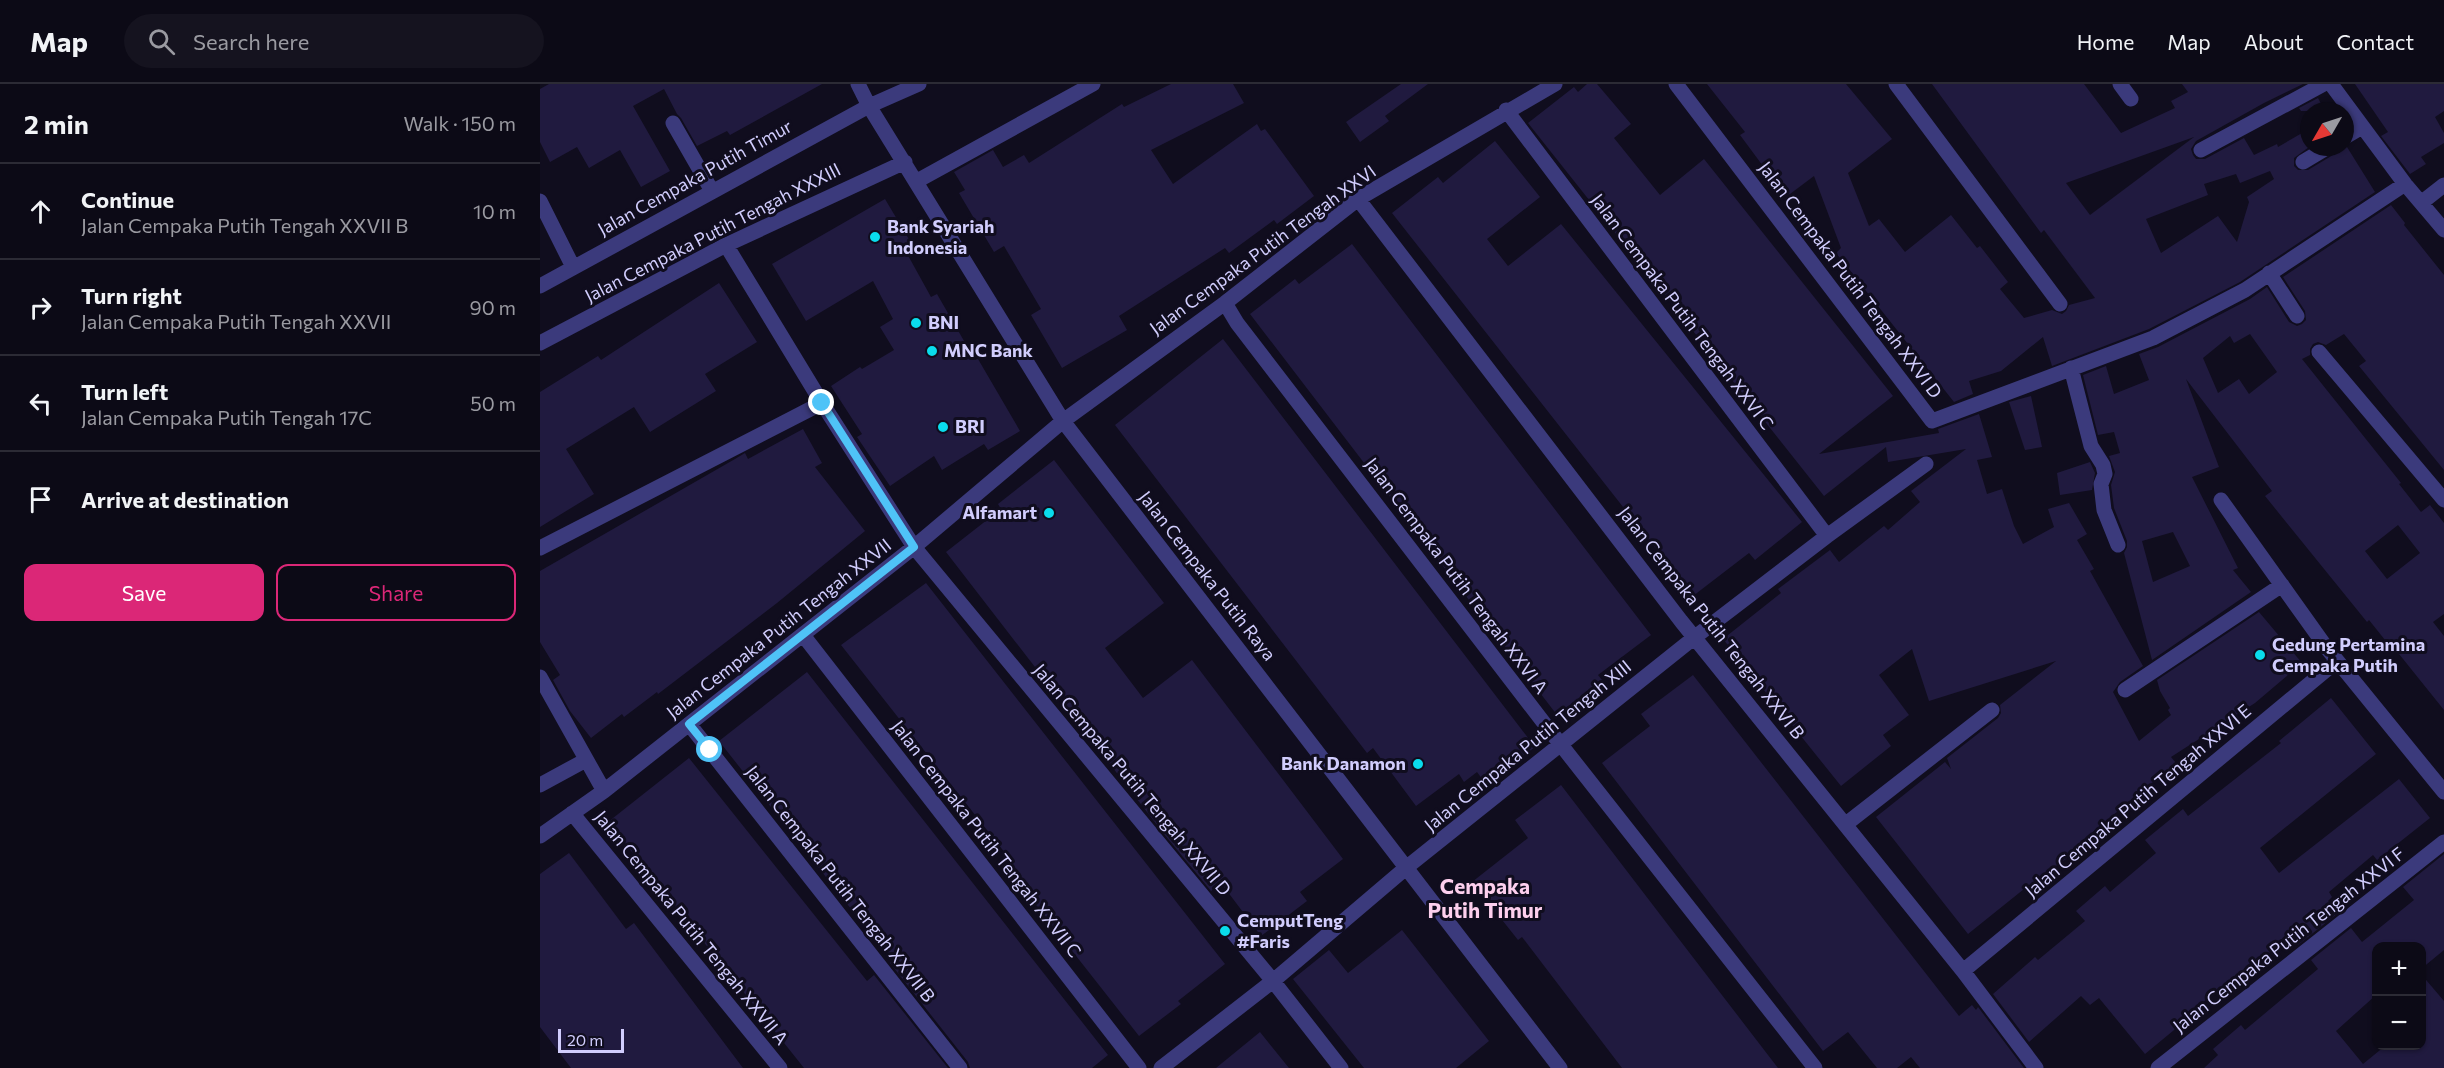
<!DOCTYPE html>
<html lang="en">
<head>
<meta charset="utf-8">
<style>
  :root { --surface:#0c0a16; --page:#15131f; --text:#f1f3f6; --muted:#9a9aa1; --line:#2c2b35; --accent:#db2777 }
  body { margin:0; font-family:Commissioner,sans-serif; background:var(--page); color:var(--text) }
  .controls { position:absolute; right:18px; bottom:18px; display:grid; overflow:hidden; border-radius:12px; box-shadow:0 2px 4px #0004 }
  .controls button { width:54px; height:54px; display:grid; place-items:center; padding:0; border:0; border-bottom:2px solid var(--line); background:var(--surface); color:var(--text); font:30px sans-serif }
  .compass { position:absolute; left:1760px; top:18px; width:54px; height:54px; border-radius:50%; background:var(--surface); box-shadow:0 2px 4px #0004; rotate:231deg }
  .scale { position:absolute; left:18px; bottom:15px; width:66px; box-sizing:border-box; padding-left:6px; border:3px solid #d1cdfd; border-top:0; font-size:16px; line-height:21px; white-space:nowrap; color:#d1cdfd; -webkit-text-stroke:4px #100d1e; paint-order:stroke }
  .stop { position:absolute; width:18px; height:18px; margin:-14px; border:4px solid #4fc3f7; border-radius:50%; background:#fff }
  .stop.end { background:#4fc3f7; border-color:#fff; box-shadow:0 2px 6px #0008 }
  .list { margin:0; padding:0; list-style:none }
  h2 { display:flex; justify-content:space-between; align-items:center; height:78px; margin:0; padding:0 24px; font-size:26px }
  h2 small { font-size:20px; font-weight:400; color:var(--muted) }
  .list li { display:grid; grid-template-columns:39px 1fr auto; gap:18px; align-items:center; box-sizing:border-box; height:96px; padding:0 24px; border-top:2px solid var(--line) }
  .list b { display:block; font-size:22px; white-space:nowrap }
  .list p { margin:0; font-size:20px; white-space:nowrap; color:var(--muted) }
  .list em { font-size:20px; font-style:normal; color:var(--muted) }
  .actions { display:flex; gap:12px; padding:18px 24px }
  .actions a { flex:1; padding:14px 0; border:2px solid var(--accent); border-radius:12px; text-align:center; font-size:21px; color:var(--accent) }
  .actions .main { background:var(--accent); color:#fff }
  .icon { flex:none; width:33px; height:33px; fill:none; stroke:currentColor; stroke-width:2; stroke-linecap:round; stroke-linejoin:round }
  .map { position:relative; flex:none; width:1904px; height:984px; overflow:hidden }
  header { display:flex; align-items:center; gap:36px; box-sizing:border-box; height:84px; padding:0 30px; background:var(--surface); border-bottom:2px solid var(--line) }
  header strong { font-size:28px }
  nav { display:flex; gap:33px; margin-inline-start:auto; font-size:21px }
  .search { width:420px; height:54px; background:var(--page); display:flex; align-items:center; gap:15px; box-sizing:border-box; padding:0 21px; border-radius:33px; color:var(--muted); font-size:22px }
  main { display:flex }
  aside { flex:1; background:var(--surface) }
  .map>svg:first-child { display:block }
</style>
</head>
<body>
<header>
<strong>Map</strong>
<div class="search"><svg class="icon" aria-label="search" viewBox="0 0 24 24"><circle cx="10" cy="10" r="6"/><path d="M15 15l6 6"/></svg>Search here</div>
<nav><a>Home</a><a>Map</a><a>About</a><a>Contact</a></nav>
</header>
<main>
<aside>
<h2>2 min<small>Walk · 150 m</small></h2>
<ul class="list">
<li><svg class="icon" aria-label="ahead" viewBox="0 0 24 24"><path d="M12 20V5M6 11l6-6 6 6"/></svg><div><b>Continue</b><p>Jalan Cempaka Putih Tengah XXVII B</p></div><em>10 m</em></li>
<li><svg class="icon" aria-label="right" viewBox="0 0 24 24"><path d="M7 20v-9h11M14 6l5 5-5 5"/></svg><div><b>Turn right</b><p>Jalan Cempaka Putih Tengah XXVII</p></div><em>90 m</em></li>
<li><svg class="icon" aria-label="left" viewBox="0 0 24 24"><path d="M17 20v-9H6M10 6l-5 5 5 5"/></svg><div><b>Turn left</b><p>Jalan Cempaka Putih Tengah 17C</p></div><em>50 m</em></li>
<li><svg class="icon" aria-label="arrive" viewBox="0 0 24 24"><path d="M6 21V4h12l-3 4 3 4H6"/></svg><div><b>Arrive at destination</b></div></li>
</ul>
<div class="actions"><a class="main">Save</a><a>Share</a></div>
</aside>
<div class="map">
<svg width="1904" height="984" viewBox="0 0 1904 984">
  <rect width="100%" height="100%" fill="#100d1e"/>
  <path fill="#201a3f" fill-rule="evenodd" d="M9,0h273l-92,51 -3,-4 -30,15 -16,-28 -4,-4 -13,-25 -31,17 37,65 -29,16 -21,-37 -31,18 -12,-21 -27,15 -10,-20v-53z
    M631,0h62l11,19 -93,47 22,34 84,-60 4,7 4,-2 49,67 -37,28 -3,-4 -45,33 -4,-5 -106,68 8,14 -65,38 -31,-53 10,-6 -37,-63 -10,6 -35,-59 6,-3 -11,-18 39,-22 10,17 21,-12 5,8 93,-59 2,3z
    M861,0h27l-43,32 4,5 -29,21 -14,-20z
    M1047,0h10l34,40 -17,14 46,57 44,-36 189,237 -74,58 120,-21 -1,-4 41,-15 13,43 -15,3 10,34 15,-5 12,37 9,18 31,-17 -6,-18 21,-6 18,31 -10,6 17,29 -4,2 53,95 -23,16 -7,10 26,49 32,-26 -3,-5 2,-2 -10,-17 -3,-11 102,-68 43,51 -47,40 -84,54 5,6 -99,82 3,4 -56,40 -56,45 -92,-117 69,-55 6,7 -4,-11 51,-40 3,-5 -1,-8 56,-44 -127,40 -17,-52 -33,26 30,40 -26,20 8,11 -50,40 -118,-147 58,-46 -3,-4 52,-39 9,12 45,-36 4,4 32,-28 -9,-11 55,-42 -78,13 -2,-15 -62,49 -296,-373 46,-36 4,5z
    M1167,0h139l46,55 -44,34 21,53 10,-7 26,33 46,-37 26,33 3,-2 28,36 -8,7 24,29 28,-8 10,4 4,-3 3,-6 26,-7 -51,-68 -3,3 -109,-149h152l37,49 54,-25 -4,-7 17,-9 -6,-8h121l-39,19 -68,38 -5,8 2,6 3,4h9l39,-21 10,17 23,-11 1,3 31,-18v18l-15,11v8l4,4h10l25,-15 5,-8h9l28,45 -135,90 -91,47 -97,37 -9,-29 -42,34 -32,10 4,13 -19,8 -118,-149 5,-5 -27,-72 -28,21 -46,-62 5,-3zM1654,53l-104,78 -24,-32zM1730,87l4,8 -27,18 2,5 -12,40 -19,-26 -57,37 -15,-34 62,-24 -4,-11 32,-10 4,9z
    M1815,0h89v27l-9,6 9,16v10l-23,14 5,7 -16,10 -29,-38 7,-4z
    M1778,14l7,13h-24l-2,-3z
    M955,57l45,56 -53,42 21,27 53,-42 241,298 -47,38 -6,-7 -56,43 -301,-383 46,-36 5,6z
    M345,115l28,47 -8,4 26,47 6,-3 38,66 3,-1 42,72 -32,19 -4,-6 -42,26 -8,-14 -44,30 -33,-49 5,-3 -31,-48 29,-19 2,2 32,-19 -14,-23 13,-8 -20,-38 -67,40 -34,-57z
    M1851,121l14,18 -1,2 40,50v195l-85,-104 7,-5 -22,-27 -18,11 -8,-3 -5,2 -3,5v6l-8,4 99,124 -2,1 22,28 9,-7 14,18v91l-11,8 11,14v74l-53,-66 -2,1 -20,-25 -2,2 -102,-126 7,-5 -86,-112 33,88 -27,10 46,91 -5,2 18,22 -99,68 -28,-107 3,-6v-6l-13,-33 -3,-23 4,-13 -6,-16 11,-3 -6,-21 -16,3 -15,-60 23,-9 8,28 35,-14 -10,-26 19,-7 92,-48 17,-12 22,35 8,4 5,-2 4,-4 -1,-9 -22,-34zM1710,250l27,38 -28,22 -10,-15 -21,14 -15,-35 27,-22 4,7zM1858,441l22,28 -33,26 -22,-28zM1633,448l17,34 -37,16 -11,-41z
    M812,160l299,391 -53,40 4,5 -45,35 -307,-401 45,-35 4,5z
    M179,199l38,59 -52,32 11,17 -66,41 -16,-25 -68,42 28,45 -54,33v-135l58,-36 3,4z
    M683,255l312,408 -49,37 -9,-12 -13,10 -5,-8 -43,32 -43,-58 -6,5 -252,-328z
    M1491,312l11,51 -17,3 -16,-48z
    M263,345l19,34 -7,4 50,64 -88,72 -119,91 -1,-2 -33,25 -2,-3 -31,24 -21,-27 -17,-31 7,-5 -20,-33v-71l195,-112 10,-6 3,6z
    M514,376l110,143 -59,45 38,50 49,-38 151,199 -43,33 7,9 -46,35 -40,-53 -10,8 -47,-57 -218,-282 55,-43 -3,-5z
    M1550,378l5,11 -3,17 -32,5 -3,-22z
    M386,499l299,381 -47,37 3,3 -42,32 -132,-168 6,-5 -172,-218z
    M267,588l301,383 -16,13h-122l-2,-6 -78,-99 2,-2 -173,-220z
    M1153,591l266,341 13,-11 4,5 2,-3 46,61h-104l-9,-11 -14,11h-20l-29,-36 -25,19 -221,-288 48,-37 -9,-12z
    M1791,614l45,56 -116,94 19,25 120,-94 31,39 -53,42 -4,-5 -44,37 3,5 -4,4 10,12 -40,32 -7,-9 -60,48 -2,-2 -41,32 3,2 -46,38 -46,-56 -9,7 -9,-9 -52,46 -36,-48 42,-37 3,3 47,-39 -9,-10 29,-25 5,6 46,-39 -11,-13 38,-31 5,7 93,-73 -2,-2z
    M149,674l178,223 7,-6 74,93h-144l-196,-246z
    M1021,701l111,145 106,138h-156l-100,-131 -4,3 -46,-58 56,-44 -13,-18z
    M29,769l57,76 8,-6 109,145h-172l-31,-41v-153z
    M1904,770v96l-23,19v-23h-45v49l-40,36 27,33 22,-18h36v-72l23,27v67h-240l14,-13 -5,-6 28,-24 4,5 73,-61 -7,-9 40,-32 11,14 52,-42 -11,-13z
    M862,846l87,111 -33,27h-92l-71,-89 36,-29 19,23z
    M720,948l29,36h-73z"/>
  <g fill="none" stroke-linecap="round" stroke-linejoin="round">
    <path stroke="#3b3a7c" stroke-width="15" d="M318,0l11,22 194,315 497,647
      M1136,0l256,337 221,-83 92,-48 160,-106
      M1356,0l164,220
      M1580,0l11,15
      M1791,0l74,100 39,46
      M966,26l321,426
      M133,39l39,68
      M1805,53l17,-10
      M1661,66l123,-66
      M1763,78l25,-15
      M377,97l176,-97
      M818,115l323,422 282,350 73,97
      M0,117l33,66
      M1881,119l23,-18
      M186,161l96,158 92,144 359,434 68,87
      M1729,189l28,43
      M0,202l329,-180 50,-22
      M685,219l12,20 310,404 268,341
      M0,259l186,-98 179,-83
      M1779,268l125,148
      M1531,284l20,78 12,19 2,9 -4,10 3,26 14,35
      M1681,416l105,147 118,145
      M0,464l282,-145
      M263,551l336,433
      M0,593l64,114
      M1585,606l157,-105
      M149,640l271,344
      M0,701l46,-25
      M32,729l208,255
      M1306,740l146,-114
      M0,752l64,-45 310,-244 149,-126 162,-118 133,-104 197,-115
      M1423,887l374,-310
      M621,984l112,-87 134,-114 288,-230 132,-101 99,-72
      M1618,984l286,-226"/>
  </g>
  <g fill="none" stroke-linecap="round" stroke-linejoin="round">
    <path stroke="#4fc3f7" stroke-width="8" d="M170,666l-21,-26 225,-177 -92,-144"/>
  </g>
  <g fill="#0adcec" stroke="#100d1e" stroke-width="2">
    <circle cx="335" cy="153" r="6"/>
    <circle cx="376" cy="239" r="6"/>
    <circle cx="392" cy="267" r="6"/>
    <circle cx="403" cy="343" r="6"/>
    <circle cx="509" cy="429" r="6"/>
    <circle cx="1720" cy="571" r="6"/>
    <circle cx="878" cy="680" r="6"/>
    <circle cx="685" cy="847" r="6"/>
  </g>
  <g text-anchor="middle" stroke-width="6" stroke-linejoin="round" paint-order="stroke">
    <g font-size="18" fill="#d1cdfd" stroke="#100d1e">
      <text transform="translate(155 94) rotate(-29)" y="6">Jalan Cempaka Putih Timur</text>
      <text transform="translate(173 149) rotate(-27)" y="6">Jalan Cempaka Putih Tengah XXXIII</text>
      <text transform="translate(723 166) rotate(-36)" y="6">Jalan Cempaka Putih Tengah XXVI</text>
      <text transform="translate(1310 196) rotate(53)" y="6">Jalan Cempaka Putih Tengah XXVI D</text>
      <text transform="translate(1142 228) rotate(53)" y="6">Jalan Cempaka Putih Tengah XXVI C</text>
      <text transform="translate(667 492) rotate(52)" y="6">Jalan Cempaka Putih Raya</text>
      <text transform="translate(916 492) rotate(53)" y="6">Jalan Cempaka Putih Tengah XXVI A</text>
      <text transform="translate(1171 539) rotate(52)" y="6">Jalan Cempaka Putih Tengah XXVI B</text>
      <text transform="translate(239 545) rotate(-38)" y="6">Jalan Cempaka Putih Tengah XXVII</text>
      <text transform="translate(988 662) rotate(-39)" y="6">Jalan Cempaka Putih Tengah XIII</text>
      <text transform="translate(592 696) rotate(50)" y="6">Jalan Cempaka Putih Tengah XXVII D</text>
      <text transform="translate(1598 717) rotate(-40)" y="6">Jalan Cempaka Putih Tengah XXVI E</text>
      <text transform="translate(446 755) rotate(52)" y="6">Jalan Cempaka Putih Tengah XXVII C</text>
      <text transform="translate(300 800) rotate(52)" y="6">Jalan Cempaka Putih Tengah XXVII B</text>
      <text transform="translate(151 844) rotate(51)" y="6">Jalan Cempaka Putih Tengah XXVII A</text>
      <text transform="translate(1749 856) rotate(-38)" y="6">Jalan Cempaka Putih Tengah XXVI F</text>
    </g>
    <g font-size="18" font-weight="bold" fill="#d1cdfd" stroke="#100d1e" text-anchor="start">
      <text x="347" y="149">Bank Syariah<tspan x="347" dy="21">Indonesia</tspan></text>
      <text x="388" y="245">BNI</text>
      <text x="404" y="273">MNC Bank</text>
      <text x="415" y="349">BRI</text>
      <text x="497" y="435" text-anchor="end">Alfamart</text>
      <text x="1732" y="567">Gedung Pertamina<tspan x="1732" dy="21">Cempaka Putih</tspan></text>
      <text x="866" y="686" text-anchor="end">Bank Danamon</text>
      <text x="697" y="843">CemputTeng<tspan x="697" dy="21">#Faris</tspan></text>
    </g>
    <g font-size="21" font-weight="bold" fill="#fdcfed" stroke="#100d1e">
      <text x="945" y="810">Cempaka<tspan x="945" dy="24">Putih Timur</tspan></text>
    </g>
  </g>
</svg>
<div class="controls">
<button>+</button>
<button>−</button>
</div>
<svg class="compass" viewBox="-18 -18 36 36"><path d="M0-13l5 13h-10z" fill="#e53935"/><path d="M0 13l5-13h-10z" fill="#9a9aa1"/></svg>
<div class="scale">20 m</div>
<div class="stop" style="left:170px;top:666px"></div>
<div class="stop end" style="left:282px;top:319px"></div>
</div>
</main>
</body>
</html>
